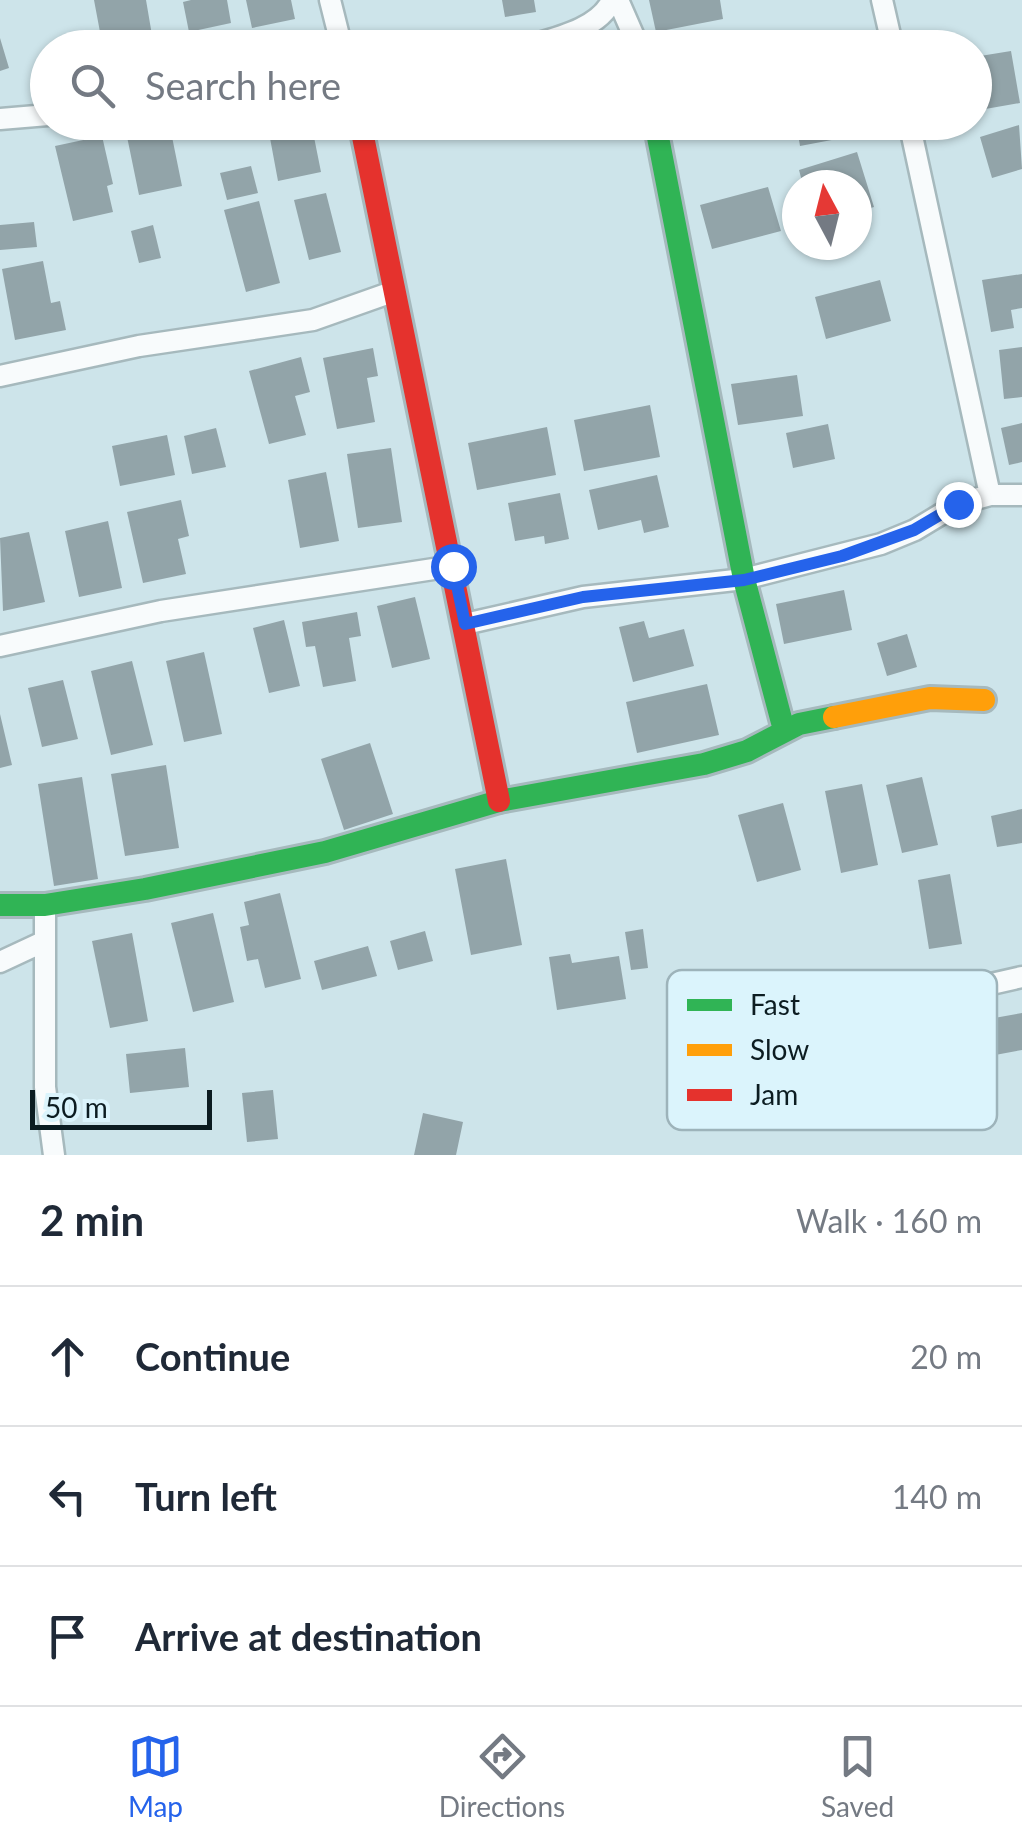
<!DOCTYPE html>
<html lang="en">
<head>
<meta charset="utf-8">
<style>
  :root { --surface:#fff; --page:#f6f6f7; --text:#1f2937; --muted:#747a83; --line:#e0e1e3; --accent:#2563eb }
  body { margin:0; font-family:Lato,sans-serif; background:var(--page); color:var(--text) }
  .compass { position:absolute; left:782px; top:170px; width:90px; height:90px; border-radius:50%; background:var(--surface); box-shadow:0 2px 8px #0004; rotate:353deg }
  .scale { position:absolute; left:30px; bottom:25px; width:182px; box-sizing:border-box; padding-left:10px; border:5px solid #0c1c21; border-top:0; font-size:28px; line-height:35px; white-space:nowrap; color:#0c1c21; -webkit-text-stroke:8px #dbf4fc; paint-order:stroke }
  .stop { position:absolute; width:30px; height:30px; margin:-22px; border:8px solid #2563eb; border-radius:50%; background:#fff }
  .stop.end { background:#2563eb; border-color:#fff; box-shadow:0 2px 10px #0008 }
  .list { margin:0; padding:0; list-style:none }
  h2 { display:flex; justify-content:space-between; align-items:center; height:130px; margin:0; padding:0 40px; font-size:42px }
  h2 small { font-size:32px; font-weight:400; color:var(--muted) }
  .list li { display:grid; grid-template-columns:65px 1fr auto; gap:30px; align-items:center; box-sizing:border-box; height:140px; padding:0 40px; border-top:2px solid var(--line) }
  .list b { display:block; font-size:38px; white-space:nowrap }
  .list em { font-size:32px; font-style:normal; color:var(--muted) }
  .icon { flex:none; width:55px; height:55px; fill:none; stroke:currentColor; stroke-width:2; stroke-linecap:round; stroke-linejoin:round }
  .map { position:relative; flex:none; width:1022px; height:1155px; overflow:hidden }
  .search { position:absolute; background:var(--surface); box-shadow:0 2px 8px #0004; left:30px; right:30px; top:30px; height:110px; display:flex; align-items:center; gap:25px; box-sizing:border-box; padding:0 35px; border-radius:55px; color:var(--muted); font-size:38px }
  .sheet { height:550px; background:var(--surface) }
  nav { display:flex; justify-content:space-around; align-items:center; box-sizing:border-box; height:140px; border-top:2px solid var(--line); background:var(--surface); font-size:28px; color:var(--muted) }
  nav a { display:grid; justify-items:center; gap:5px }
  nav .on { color:var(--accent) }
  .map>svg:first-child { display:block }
</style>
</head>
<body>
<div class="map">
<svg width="1022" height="1155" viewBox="0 0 1022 1155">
  <rect width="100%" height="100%" fill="#cde4ea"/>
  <path fill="#92a4a9" d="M94,0h52l7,41 -50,7z
    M191,0h36l4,23 -42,9 -6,-30z
    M246,0h45l4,19 -43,9z
    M502,0h32l2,12 -31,5z
    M649,0h71l3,19 -67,13z
    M0,38l9,30 -9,3z
    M1011,51l9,52 -46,8v-54z
    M124,122h45l13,64 -43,9z
    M267,122h44l10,50 -43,9z
    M796,122h59l3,13 -58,11z
    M1019,125l3,44 -30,9 -12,-41z
    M102,136l11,48 -6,2 6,26 -40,9 -18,-75z
    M857,152l17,55 -17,5v-27h-54l-4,-15z
    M251,166l7,27 -31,7 -7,-27z
    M768,187l13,44 -69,18 -12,-44z
    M326,193l15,59 -32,8 -15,-60z
    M259,201l21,82 -34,9 -22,-82z
    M34,222l3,25 -37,3v-25z
    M153,225l8,33 -22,5 -8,-32z
    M43,261l8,42 9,-2 6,29 -51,10 -13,-71z
    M1022,274v34l-11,2 3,18 -23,4 -9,-52z
    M880,280l11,41 -65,18 -11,-42z
    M1022,347v50l-18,2 -5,-49z
    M373,348l5,28 -11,2 8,44 -38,7 -14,-71z
    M301,357l9,35 -15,4 11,39 -37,9 -20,-73z
    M797,375l6,41 -65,9 -7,-41z
    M650,405l10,52 -76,14 -10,-51z
    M1022,423v39l-13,3 -8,-37z
    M828,424l7,35 -42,9 -7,-35z
    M547,427l9,48 -79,15 -9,-47z
    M216,428l10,39 -34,7 -8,-38z
    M167,435l8,40 -55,11 -8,-40z
    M391,448l11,74 -44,6 -11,-74z
    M326,472l13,69 -39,7 -12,-68z
    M657,475l12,52 -25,6 -3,-13 -43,10 -9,-40z
    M560,493l9,46 -24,5 -1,-8 -29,5 -7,-38z
    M181,500l8,36 -11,3 8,35 -43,9 -16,-71z
    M108,521l14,67 -43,9 -14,-66z
    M29,532l16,70 -42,9 -3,-73z
    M844,590l8,40 -68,14 -8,-40z
    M415,597l15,62 -38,9 -15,-62z
    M357,612l4,24 -12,2 7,43 -33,6 -8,-41 -9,1 -4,-25z
    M284,620l16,66 -31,7 -16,-65z
    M644,621l5,17 35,-9 10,37 -61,16 -14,-55z
    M907,634l10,33 -30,9 -10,-33z
    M204,652l18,82 -38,8 -18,-81z
    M132,661l21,84 -42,10 -20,-84z
    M63,680l15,59 -36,8 -14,-59z
    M707,684l12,51 -82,18 -11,-51z
    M0,714l12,51 -12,3z
    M370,743l23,71 -49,16 -23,-71z
    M166,765l13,83 -54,8 -14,-82z
    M82,777l16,102 -44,7 -16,-102z
    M922,777l16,68 -36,8 -16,-68z
    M862,784l16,81 -37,8 -16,-82z
    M783,803l18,67 -44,12 -19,-67z
    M1022,809v34l-25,4 -6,-31z
    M506,859l16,86 -51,10 -16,-86z
    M950,874l12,70 -33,5 -11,-69z
    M280,893l21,86 -36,9 -7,-29 -11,2 -7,-34 9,-2 -5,-23z
    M213,913l21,89 -41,10 -22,-89z
    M643,929l5,39 -17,2 -6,-38z
    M425,931l8,30 -35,9 -8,-29z
    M132,933l16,88 -38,7 -18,-87z
    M368,946l9,30 -55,14 -8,-29z
    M570,954l2,9 47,-7 7,43 -69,11 -8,-53z
    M1022,1013v37l-54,10 -7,-36z
    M185,1048l4,39 -59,6 -4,-39z
    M273,1090l5,49 -31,3 -5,-49z
    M423,1113l40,9 -7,33h-42z"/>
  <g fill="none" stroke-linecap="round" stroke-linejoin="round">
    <g stroke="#a6b9bd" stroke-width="25">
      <path id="street" d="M330,0l12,48
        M618,0l21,48
        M882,0l11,48
        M305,48l35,-9
        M522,48c29,-9 77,-18 90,-48
        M0,119l48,-4
        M909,122l81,373
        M0,376l139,-30 174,-26 82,-29
        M465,624l118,-27 161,-18 137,-35 34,-14 43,-26 32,-9h32
        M0,646l161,-35 292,-45
        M45,905v182l9,68
        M0,962l45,-21
        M736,1042l286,-65"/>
    </g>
    <g stroke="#a6b9bd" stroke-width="28">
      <path id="fast" d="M655,122l89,457 40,151
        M0,905h45l100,-16 180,-37 174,-51 205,-37 43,-13 52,-27 35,-7"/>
    </g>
    <g stroke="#a6b9bd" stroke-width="28">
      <path id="slow" d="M834,717l96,-19 54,2"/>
    </g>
    <g stroke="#a6b9bd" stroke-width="28">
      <path id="jam" d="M360,122l139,679"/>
    </g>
    <use href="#street" stroke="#f8fbfc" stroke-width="20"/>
    <use href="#fast" stroke="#30b455" stroke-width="22"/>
    <use href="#slow" stroke="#ff9f0a" stroke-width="22"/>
    <use href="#jam" stroke="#e5322d" stroke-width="22"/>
  </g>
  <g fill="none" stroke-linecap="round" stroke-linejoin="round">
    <path stroke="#2563eb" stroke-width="12" d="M453,566l12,58 118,-27 161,-17 98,-24 72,-26 44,-26"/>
  </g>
  <rect x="667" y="970" width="330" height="160" rx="15" fill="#dbf4fc" stroke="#9db3ba" stroke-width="2.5"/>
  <rect x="687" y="999" width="45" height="12" fill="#30b455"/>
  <rect x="687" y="1044" width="45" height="12" fill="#ff9f0a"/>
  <rect x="687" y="1089" width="45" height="12" fill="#e5322d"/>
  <g font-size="28" fill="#0c1c21">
    <text x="750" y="1015">Fast</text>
    <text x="750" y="1060">Slow</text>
    <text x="750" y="1105">Jam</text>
  </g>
</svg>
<svg class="compass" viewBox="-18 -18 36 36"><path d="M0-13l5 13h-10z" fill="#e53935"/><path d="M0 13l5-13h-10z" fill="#747a83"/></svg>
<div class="scale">50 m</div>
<div class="stop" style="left:453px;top:566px"></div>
<div class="stop end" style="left:958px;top:504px"></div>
<div class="search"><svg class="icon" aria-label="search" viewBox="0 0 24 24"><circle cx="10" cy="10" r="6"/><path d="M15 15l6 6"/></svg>Search here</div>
</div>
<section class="sheet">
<h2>2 min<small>Walk · 160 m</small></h2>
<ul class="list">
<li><svg class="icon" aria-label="ahead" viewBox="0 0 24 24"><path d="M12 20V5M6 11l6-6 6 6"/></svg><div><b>Continue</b></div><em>20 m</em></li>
<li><svg class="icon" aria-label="left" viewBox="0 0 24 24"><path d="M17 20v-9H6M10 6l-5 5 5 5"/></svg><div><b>Turn left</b></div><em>140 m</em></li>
<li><svg class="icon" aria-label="arrive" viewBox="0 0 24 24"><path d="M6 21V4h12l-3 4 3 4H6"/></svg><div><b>Arrive at destination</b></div></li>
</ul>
</section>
<nav>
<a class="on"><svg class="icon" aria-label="map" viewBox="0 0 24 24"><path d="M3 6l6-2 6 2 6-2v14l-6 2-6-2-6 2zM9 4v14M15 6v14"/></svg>Map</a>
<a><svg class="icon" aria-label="directions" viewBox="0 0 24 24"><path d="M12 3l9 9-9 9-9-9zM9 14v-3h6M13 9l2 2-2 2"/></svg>Directions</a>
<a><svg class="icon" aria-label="saved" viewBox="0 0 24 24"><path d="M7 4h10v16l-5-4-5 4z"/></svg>Saved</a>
</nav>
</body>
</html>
